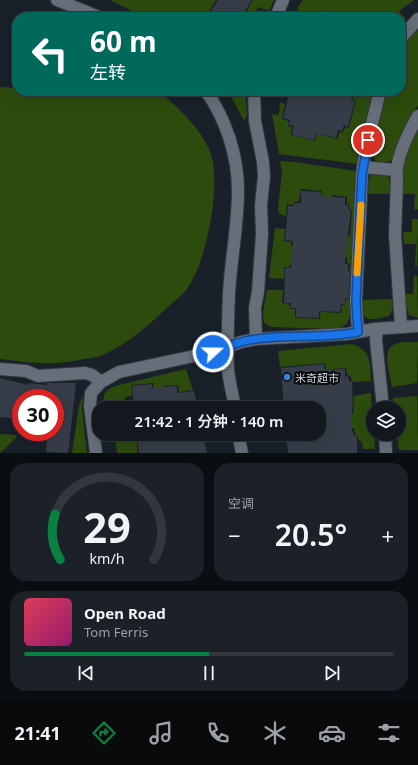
<!DOCTYPE html>
<html lang="zh">
<meta charset="utf-8">
<style>
body{margin:0;font-family:"Noto Sans","Noto Sans SC",sans-serif;background:#1c2128;color:#f1f3f6;height:100vh;display:flex;flex-direction:column;font-size:15px;white-space:nowrap}
*{box-sizing:border-box;margin:0}
p{font-size:13px;color:#9da0a4}
.icon{flex:none;width:22px;height:22px;fill:none;stroke:currentColor;stroke-width:2;stroke-linecap:round;stroke-linejoin:round}
.map{position:relative;height:453px;overflow:hidden}
.side{display:flex;flex-direction:column;gap:10px;padding:10px;background:#0a0d11;flex:1}
.side>*{flex:none}
.hud{position:absolute;left:12px;top:12px;width:394px;height:84px;border-radius:16px;box-shadow:0 4px 16px #0002,0 0 0 1px #32373d;background:#00695c;color:#fff;overflow:hidden}
.tools{position:absolute;left:366px;top:401px;display:grid;gap:8px}
.tools a{display:grid;place-items:center;width:40px;height:40px;border-radius:50%;background:#13181f;box-shadow:0 4px 16px #0002,0 0 0 1px #32373d;font-size:20px}
.speed{position:absolute;left:12px;top:389px;display:flex;gap:8px;font-size:20px;font-weight:700;text-align:center}
.speed>*{display:grid;place-content:center;width:52px;height:52px;border-radius:50%;background:#13181f;box-shadow:0 4px 16px #0002,0 0 0 1px #32373d;line-height:1}
.speed .limit{border:6px solid #d22;background:#fff;color:#111}
.pin{position:absolute;display:grid;place-items:center;width:34px;height:34px;color:#fff;margin:-17px;border:2px solid #fff;border-radius:50%;box-shadow:0 1px 4px #0007}
.me{position:absolute;width:44px;margin:-22px;rotate:69deg;stroke-linejoin:round;filter:drop-shadow(0 0 3px #0008)}
.turn{display:flex;align-items:center;gap:14px;height:84px;padding:0 12px;font-size:18px}
.turn .icon{width:52px;height:52px;stroke-width:2.5}
.turn b{display:block;font-size:28px;line-height:34px}
.big{font-size:30px;font-weight:600;line-height:1.1}
.side .tile{flex:1;display:flex;flex-direction:column;justify-content:center;gap:6px;min-width:0;padding:0 14px;border-radius:16px;background:#1c2128}
.side .dial{align-items:center;gap:0}
.dial svg{height:104px;overflow:visible;fill:none;stroke:#32373d;stroke-width:7;stroke-linecap:round;text-anchor:middle}
.dial text{fill:#f1f3f6;stroke:none}
.song{display:flex;align-items:center;gap:12px}
.cover{width:48px;height:48px;border-radius:6px;background:linear-gradient(135deg,hsl(350 70% 55%),hsl(320 70% 35%))}
.played{height:4px;border-radius:2px;background:linear-gradient(90deg,#0b8043 50%,#32373d 50%)}
.keys{display:flex;justify-content:space-around;direction:ltr}
.heat{display:flex;justify-content:space-between;align-items:center;font-size:22px;direction:ltr}
.side .tiles{flex:1;display:grid;gap:10px;grid-template-columns:1fr 1fr}
.tile:last-child{grid-column:span 2}
.trip{position:absolute;left:92px;top:401px;width:234px;height:40px;border-radius:16px;background:#13181f;box-shadow:0 4px 16px #0002,0 0 0 1px #32373d;font-weight:600;line-height:40px;text-align:center}
.dock{display:flex;height:64px;justify-content:space-around;align-items:center;background:#080a0c;color:#9da0a4}
.dock .icon{width:28px;height:28px}
.dock .on{color:#0b8043}
.dock b{font-size:18px;color:#f1f3f6}
.map>svg:first-child{display:block}
</style>
<div class="map">
<svg width="418" height="453" viewBox="0 0 418 453">
<rect width="100%" height="100%" fill="#192029"/>
<path fill="#2c4b0d" d="M110,0h106l-10,17h-62z
M253,0h21l-5,11 -11,-4 -4,10h-11z
M303,0h111l-15,11 7,8 -5,6v-8h-59l-21,-7 -3,7h-17l-5,-2 2,-8z
M418,30v75l-10,18 -12,33 -6,5 -9,2 -6,-3c-9,-16 8,-51 13,-69h13v-42l7,-10z
M0,87l17,1v3h140c19,13 42,36 52,58 14,30 -2,113 -22,140 -4,6 -12,11 -17,16 -20,19 -41,38 -65,49 -7,3 -14,4 -21,5 -31,7 -53,4 -84,0z
M228,91h17l2,24 -2,5 -2,-1z
M352,91h21l-13,56 -2,17 -79,-10 -7,-40 7,1 1,-13 5,2 -3,15 6,2v5l4,1 -1,8 24,6 4,-15h1l-2,8 19,5 3,-7h3l2,-5 4,1 7,-27 -3,-2 2,-6z
M418,129v80l-4,1 1,-16h-12c-2,-28 2,-41 15,-65z
M280,161l15,1 61,9v32l-3,37 -3,76 -3,7 -7,6 -69,-2 -7,-4 -1,-10 4,-23h16l-1,13 7,1 1,5h5v9l25,1 1,-16h1v9l19,1 1,-8h3l1,-6h4l2,-27 -3,-1 1,-7 -3,-1v-5l-17,-2 17,-13 1,-7h2l2,-26 -3,-1v-5h-2v-7l-14,-2 -1,6 -10,-1v-9l-21,-2 -2,12 -5,1 -1,3 -6,-1 -1,12 -7,-2 -1,-6 4,-35z
M377,173l8,1 5,5 1,15h-23l1,-14 2,-5z
M412,219h6l-1,47h-2l1,-22h-12l-1,-12h9z
M275,228l10,1 -1,12 7,1v4h8l-1,16h-7l-1,5h-6v12l-15,-1z
M414,275l3,1 1,42 -9,-3 -3,-9v-12h7z
M392,299l1,9 -4,8c-20,5 -27,7 -27,-16z
M418,342l-1,41 -25,4c-2,-11 -10,-35 1,-42 6,-4 18,-3 25,-3z
M352,344c20,7 18,19 19,37l-18,1 -3,-6 -3,-1 -1,-7 -14,1v5l-5,1 -2,-12 -45,4 -2,-16z
M186,369l7,21 -14,2 -1,-7 -14,1v5l-10,1 -1,-9 -22,2 1,11 -7,1v3l-6,2 1,6h-16c-1,-13 -1,-16 11,-22z
M371,393l2,41h1l1,15h-12l-1,-7 -3,-1 -2,-7h-2l-1,-6 -18,2 15,-16h2l1,-18z
M83,396l-1,13 5,44h-15l7,-48z
M417,396l1,54h-19l-2,-16h2v-26h-5l-1,-10z
M0,434l16,1v3l-16,15z
M115,434h7v4l7,-1 1,4h7v12h-20z"/>
<path fill="#363d48" d="M218,0h34l-11,17h-34z
M290,91h55l8,2 -2,7 4,1 -7,26 -4,-2 -2,6 -4,-1 -2,8 -20,-5 -2,7 -22,-5 2,-9 -6,-1 2,-5 -7,-2z
M301,191l20,1v4l24,2v7h3v5h3l-6,49v5h3v8h2l-1,26h-4v6h-4l-1,8 -21,-1v7l-23,-1v-9h-6l1,-5h-7l1,-35h6l2,-27 -8,-1 3,-34h6v-3h7z
M324,364l1,6 20,-1v8l3,-1 1,6 3,-1 1,24 -1,1v24l2,5h3v18h-69l-2,-19h33v-26h-35l-3,-40z
M0,378l28,7v-2l19,2v-2h29l-8,70 -22,-1 1,-20h8v-34h-34v21l-21,-2z
M152,384v4l25,-2v7l17,-2 4,17h-64l-2,-22z
M137,434h66l4,19h-68z"/>
<g fill="none" stroke-linecap="round" stroke-linejoin="round">
<g stroke="#353a42" stroke-width="14">
<path id="minor" d="M57,0l42,17
M276,17l7,-17
M401,38l17,-19
M206,91c20,28 32,65 32,100 0,34 -7,68 -9,102 -1,25 -2,51 -1,76 1,13 5,26 7,39
M254,91l1,30 8,41 1,14 -3,29 1,29 -4,58 -3,16 1,31
M363,167l32,3
M401,327l-6,-92 2,-56c-3,-18 12,-47 21,-63
M377,329l-1,11 7,68
M358,332l-2,-31 6,-126 3,-23 15,-61
M0,369l26,2 12,5 47,-3 7,2 9,7
M238,434l4,19
M385,434l1,19
M96,453l-6,-47 1,-13 10,-11 18,-10 94,-20 28,-10 15,-3 91,-5 27,-5 44,-3"/>
</g>
<use href="#minor" stroke="#666e7a" stroke-width="12"/>
</g>
<g fill="none" stroke-linecap="round" stroke-linejoin="round">
<g stroke="#114b97" stroke-width="10">
<path id="route" d="M213,352c14,-5 28,-12 44,-13 33,-5 68,0 101,-7l-2,-30 6,-127 6,-35"/>
</g>
<use href="#route" stroke="#1a73e8" stroke-width="7"/>
<path stroke="#f59e0b" stroke-width="7" d="M357,273l4,-68"/>
</g>
<circle fill="#3f7fe0" stroke="#07090d" stroke-width="1.5" cx="287" cy="377" r="4"/>
<g text-anchor="middle" dominant-baseline="central" stroke-width="4" stroke-linejoin="round" paint-order="stroke">
<g font-size="11" fill="#d0d5dc" stroke="#07090d" text-anchor="start">
<text x="295" y="377">米奇超市</text>
</g>
</g>
</svg>
<div class="tools">
<a><svg class="icon" aria-label="layers" viewBox="0 0 24 24"><path d="M12 4l9 5-9 5-9-5zM3 14l9 5 9-5"/></svg></a>
</div>
<div class="speed"><div class="limit">30</div></div>
<div class="pin" style="left:368px;top:140px;background:#d93025"><svg class="icon" aria-label="arrive" viewBox="0 0 24 24"><path d="M6 21V4h12l-3 4 3 4H6"/></svg></div>
<svg class="me" style="left:213px;top:352px" viewBox="-20 -20 40 40"><circle r="17" fill="#1a73e8" stroke="#fff" stroke-width="3"/><path d="M0-11L8 9 0 5-8 9z" fill="#fff"/></svg>
<div class="trip">21:42 · 1 分钟 · 140 m</div>
<div class="hud">
<div class="turn"><svg class="icon" aria-label="left" viewBox="0 0 24 24"><path d="M17 20v-9H6M10 6l-5 5 5 5"/></svg><div><b>60 m</b>左转</div></div>
</div>
</div>
<section class="side">
<div class="tiles">
<div class="tile dial"><svg viewBox="0 0 100 80">
<path d="M14 69A42 42 0 1 1 86 69"/>
<path d="M14 69A42 42 0 0 1 10 34" stroke="#0b8043"/>
<text x="50" y="56" font-size="32" font-weight="700">29</text>
<text x="50" y="72" font-size="11">km/h</text>
</svg></div>
<div class="tile"><p>空调</p>
<div class="heat"><a>−</a><b class="big">20.5°</b><a>+</a></div>
</div>
<div class="tile">
<div class="song"><i class="cover"></i><div><b>Open Road</b><p>Tom Ferris</p></div></div>
<div class="played"></div>
<div class="keys"><svg class="icon" aria-label="previous" viewBox="0 0 24 24"><path d="M18 5L8 12l10 7zM5 5v14"/></svg><svg class="icon" aria-label="pause" viewBox="0 0 24 24"><path d="M8 5v14M16 5v14"/></svg><svg class="icon" aria-label="next" viewBox="0 0 24 24"><path d="M6 5l10 7-10 7zM19 5v14"/></svg></div>
</div>
</div>
</section>
<nav class="dock">
<b>21:41</b>
<svg class="icon on" aria-label="directions" viewBox="0 0 24 24"><path d="M12 3l9 9-9 9-9-9zM9 14v-3h6M13 9l2 2-2 2"/></svg>
<svg class="icon" aria-label="music" viewBox="0 0 24 24"><path d="M9 18V5l10-2v13"/><circle cx="6" cy="18" r="3"/><circle cx="16" cy="16" r="3"/></svg>
<svg class="icon" aria-label="phone" viewBox="0 0 24 24"><path d="M5 4h4l2 5-3 2q2 4 5 5l2-3 5 2v4C11 20 4 13 5 4z"/></svg>
<svg class="icon" aria-label="climate" viewBox="0 0 24 24"><path d="M12 3v18M4 7l16 10M4 17L20 7"/></svg>
<svg class="icon" aria-label="car" viewBox="0 0 24 24"><path d="M5 17H2v-5l4-1 3-4h7l3 4 3 1v5h-3M9 17h6M6 11h13"/><circle cx="7" cy="17" r="2"/><circle cx="17" cy="17" r="2"/></svg>
<svg class="icon" aria-label="filters" viewBox="0 0 24 24"><path d="M4 7h16M4 17h16"/><circle cx="9" cy="7" r="2"/><circle cx="15" cy="17" r="2"/></svg>
</nav>
